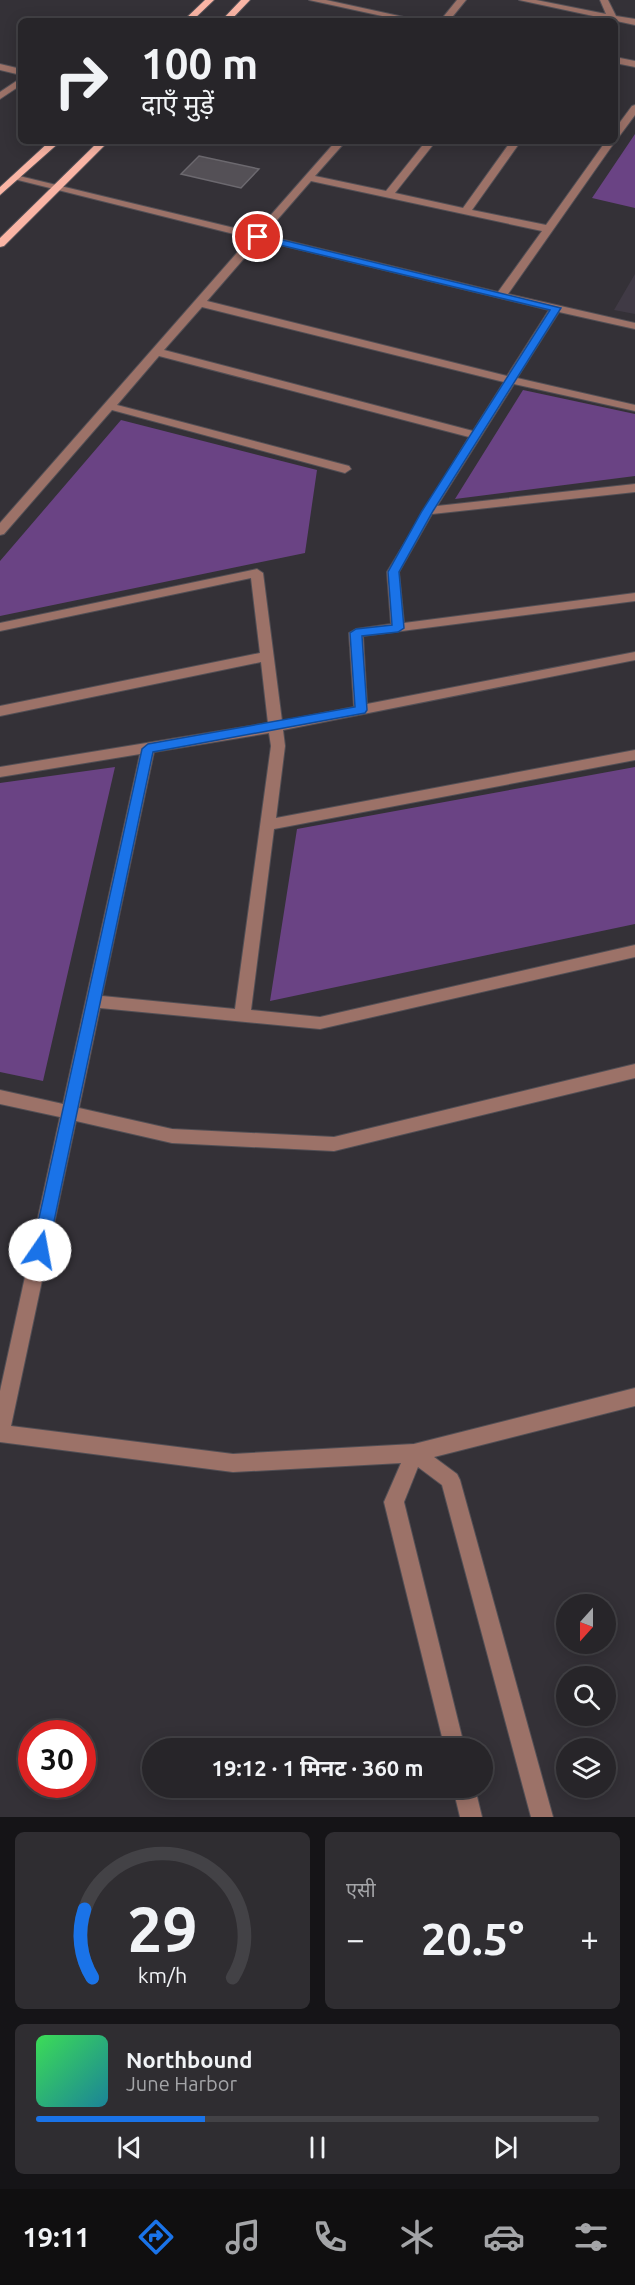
<!DOCTYPE html>
<html lang="hi">
<meta charset="utf-8">
<style>
body{margin:0;font-family:Ubuntu,"Noto Sans Devanagari",sans-serif;background:#2f2d31;color:#f1f3f6;height:100vh;display:flex;flex-direction:column;font-size:22px;white-space:nowrap}
*{box-sizing:border-box;margin:0}
p{font-size:20px;color:#a4a5a8}
.icon{flex:none;width:33px;height:33px;fill:none;stroke:currentColor;stroke-width:2;stroke-linecap:round;stroke-linejoin:round}
.map{position:relative;height:1817px;overflow:hidden}
.side{display:flex;flex-direction:column;gap:15px;padding:15px;background:#151417;flex:1}
.side>*{flex:none}
.hud{position:absolute;left:18px;top:18px;width:600px;height:126px;border-radius:9px;box-shadow:0 3px 15px #0003,0 0 0 2px #434246;background:#272529;color:#f1f3f6;overflow:hidden}
.needle{width:39px;rotate:201deg}
.buttons{position:absolute;left:556px;top:1594px;display:grid;gap:12px}
.buttons a{display:grid;place-items:center;width:60px;height:60px;border-radius:50%;background:#272529;box-shadow:0 3px 15px #0003,0 0 0 2px #434246;font-size:30px}
.speed{position:absolute;left:18px;top:1720px;display:flex;gap:12px;font-size:30px;font-weight:700;text-align:center}
.speed>*{display:grid;place-content:center;width:78px;height:78px;border-radius:50%;background:#272529;box-shadow:0 3px 15px #0003,0 0 0 2px #434246;line-height:1}
.speed .limit{border:9px solid #d22;background:#fff;color:#111}
.pin{position:absolute;display:grid;place-items:center;width:51px;height:51px;color:#fff;margin:-26px;border:3px solid #fff;border-radius:50%;box-shadow:0 2px 6px #0007}
.me{position:absolute;width:66px;margin:-33px;rotate:12deg;stroke-linejoin:round;filter:drop-shadow(0 0 4px #0008)}
.turn{display:flex;align-items:center;gap:21px;height:126px;padding:0 24px;font-size:27px}
.turn .icon{width:78px;height:78px;stroke-width:2.5}
.turn b{display:block;font-size:42px;line-height:51px}
.big{font-size:45px;font-weight:700;line-height:1.1}
.side .widget{flex:1;display:flex;flex-direction:column;justify-content:center;gap:9px;min-width:0;padding:0 21px;border-radius:9px;background:#2f2d31}
.side .dial{align-items:center;gap:0}
.dial svg{height:156px;overflow:visible;fill:none;stroke:#434246;stroke-width:7;stroke-linecap:round;text-anchor:middle}
.dial text{fill:#f1f3f6;stroke:none}
.song{display:flex;align-items:center;gap:18px}
.cover{width:72px;height:72px;border-radius:9px;background:linear-gradient(135deg,hsl(130 70% 55%),hsl(190 70% 35%))}
.played{height:6px;border-radius:3px;background:linear-gradient(90deg,#1a73e8 30%,#434246 30%)}
.keys{display:flex;justify-content:space-around;direction:ltr}
.heat{display:flex;justify-content:space-between;align-items:center;font-size:33px;direction:ltr}
.side .tiles{flex:1;display:grid;gap:15px;grid-template-columns:1fr 1fr}
.widget:last-child{grid-column:span 2}
.trip{position:absolute;left:142px;top:1738px;width:351px;height:60px;border-radius:30px;background:#272529;box-shadow:0 3px 15px #0003,0 0 0 2px #434246;font-weight:700;line-height:60px;text-align:center}
.tabs{display:flex;height:96px;justify-content:space-around;align-items:center;background:#100f10;color:#a4a5a8}
.tabs .icon{width:42px;height:42px}
.tabs .active{color:#1a73e8}
.tabs b{font-size:27px;color:#f1f3f6}
.map>svg:first-child{display:block}
</style>
<div class="map">
<svg width="635" height="1817" viewBox="0 0 635 1817">
<rect width="100%" height="100%" fill="#343137"/>
<path fill="#403a45" d="M635,274v40l-21,-4z"/>
<path fill="#6a4384" d="M635,134v74l-43,-10z
M523,390l112,24v62l-180,23z
M121,420l196,50 -12,83 -305,63v-55z
M115,767l-72,314 -43,-9v-289z
M635,767v157l-365,77 27,-172z"/>
<path fill="#545056" stroke="#6c696f" stroke-width="1.5" d="M199,156l60,13 -18,19 -60,-14z"/>
<g fill="none" stroke-linecap="round" stroke-linejoin="round">
<g stroke="#524f55" stroke-width="2">
<path id="minor" d="M309,0h17l96,21h-17z
M457,0h9l-17,21h-9z
M519,0h17l70,14 -6,-14h8l8,16 19,3v6z
M615,57l20,4v6l-20,-4z
M0,64l21,5v6l-21,-5z
M21,78v7l-21,14v-7z
M635,105v10l-17,23 -3,1v-10l17,-23z
M615,140l1,1 -2,2 -106,151 127,29v6l-76,-17 -42,66 118,27v6l-121,-27 -77,122 198,-22v8l-203,22 -33,58 5,51 231,-30v8l-272,35 4,68 268,-52v8l-352,70 2,16 -9,72 359,-68v10l-361,69 -23,181 69,7 315,-72v12l-315,72 -220,-21 -21,100 93,21 162,8 301,-73v14l-301,73 -162,-8 -96,-22 -65,305 222,28 181,-10 221,-56v18l-201,51 23,17 3,6 93,337h-22l-89,-332 -24,-18 -14,35 61,247h-20l-61,-247 17,-39 -168,9 -233,-30v-51l60,-274 -60,-13v-14l63,14 77,-350 -140,23v-10l268,-44 -7,-61 -261,54v-10l260,-53 -9,-75 -251,53v-8l257,-54 6,4 19,148 72,-14 -5,-74 7,-4 35,-5 -4,-52 82,-135 -310,-81 -42,49 232,61 2,3 -6,4 -233,-63 -108,124 -4,1v-12l250,-285 -240,-60 5,-3 240,58 81,-92h10l-31,35 71,15 40,-50h10l-41,52 68,15 48,-67h10l-49,69 74,15 60,-84zM311,181l231,50 -44,61 -234,-57zM260,240l289,70 -42,66 -300,-75zM202,307l302,75 -31,49 -309,-81zM269,733l2,13 -36,263 -133,-13 52,-244z
M453,1788h22l7,29h-22z"/>
</g>
<g stroke="#524f55" stroke-width="2">
<path id="major" d="M205,0h9l-22,21h-9z
M241,0h9l-20,21h-9z
M50,141h11l-61,54v-8z
M99,141h10l-105,105 -4,1v-9z"/>
</g>
<use href="#minor" fill="#9c7268" fill-rule="evenodd"/>
<use href="#major" fill="#fab5a5" fill-rule="evenodd"/>
</g>
<path fill="#1a73e8" stroke="#114b97" stroke-width="1.5" d="M258,234l303,74 -128,203 -34,61 5,56 -6,4 -36,4 5,74 -2,3 -212,39 -105,498 -3,5 -5,2 -6,-2 -2,-5 110,-501 6,-5 207,-37 -5,-74 6,-4 36,-4 -4,-53 34,-61 128,-201 -295,-71 -1,-2z"/>
</svg>
<div class="buttons">
<a><svg class="needle" viewBox="-14 -14 28 28"><path d="M0-13l5 13h-10z" fill="#e53935"/><path d="M0 13l5-13h-10z" fill="#a4a5a8"/></svg></a>
<a><svg class="icon" aria-label="search" viewBox="0 0 24 24"><circle cx="10" cy="10" r="6"/><path d="M15 15l6 6"/></svg></a>
<a><svg class="icon" aria-label="layers" viewBox="0 0 24 24"><path d="M12 4l9 5-9 5-9-5zM3 14l9 5 9-5"/></svg></a>
</div>
<div class="speed"><div class="limit">30</div></div>
<div class="pin" style="left:258px;top:237px;background:#d93025"><svg class="icon" aria-label="arrive" viewBox="0 0 24 24"><path d="M6 21V4h12l-3 4 3 4H6"/></svg></div>
<svg class="me" style="left:40px;top:1250px" viewBox="-20 -20 40 40"><circle r="19" fill="#fff"/><path d="M0-13L10 11 0 6-10 11z" fill="#1a73e8"/></svg>
<div class="trip">19:12 · 1 मिनट · 360 m</div>
<div class="hud">
<div class="turn"><svg class="icon" aria-label="right" viewBox="0 0 24 24"><path d="M7 20v-9h11M14 6l5 5-5 5"/></svg><div><b>100 m</b>दाएँ मुड़ें</div></div>
</div>
</div>
<section class="side">
<div class="tiles">
<div class="widget dial"><svg viewBox="0 0 100 80">
<path d="M14 69A42 42 0 1 1 86 69"/>
<path d="M14 69A42 42 0 0 1 10 34" stroke="#1a73e8"/>
<text x="50" y="56" font-size="32" font-weight="700">29</text>
<text x="50" y="72" font-size="11">km/h</text>
</svg></div>
<div class="widget"><p>एसी</p>
<div class="heat"><a>−</a><b class="big">20.5°</b><a>+</a></div>
</div>
<div class="widget">
<div class="song"><i class="cover"></i><div><b>Northbound</b><p>June Harbor</p></div></div>
<div class="played"></div>
<div class="keys"><svg class="icon" aria-label="previous" viewBox="0 0 24 24"><path d="M18 5L8 12l10 7zM5 5v14"/></svg><svg class="icon" aria-label="pause" viewBox="0 0 24 24"><path d="M8 5v14M16 5v14"/></svg><svg class="icon" aria-label="next" viewBox="0 0 24 24"><path d="M6 5l10 7-10 7zM19 5v14"/></svg></div>
</div>
</div>
</section>
<nav class="tabs">
<b>19:11</b>
<svg class="icon active" aria-label="directions" viewBox="0 0 24 24"><path d="M12 3l9 9-9 9-9-9zM9 14v-3h6M13 9l2 2-2 2"/></svg>
<svg class="icon" aria-label="music" viewBox="0 0 24 24"><path d="M9 18V5l10-2v13"/><circle cx="6" cy="18" r="3"/><circle cx="16" cy="16" r="3"/></svg>
<svg class="icon" aria-label="phone" viewBox="0 0 24 24"><path d="M5 4h4l2 5-3 2q2 4 5 5l2-3 5 2v4C11 20 4 13 5 4z"/></svg>
<svg class="icon" aria-label="climate" viewBox="0 0 24 24"><path d="M12 3v18M4 7l16 10M4 17L20 7"/></svg>
<svg class="icon" aria-label="car" viewBox="0 0 24 24"><path d="M5 17H2v-5l4-1 3-4h7l3 4 3 1v5h-3M9 17h6M6 11h13"/><circle cx="7" cy="17" r="2"/><circle cx="17" cy="17" r="2"/></svg>
<svg class="icon" aria-label="filters" viewBox="0 0 24 24"><path d="M4 7h16M4 17h16"/><circle cx="9" cy="7" r="2"/><circle cx="15" cy="17" r="2"/></svg>
</nav>
